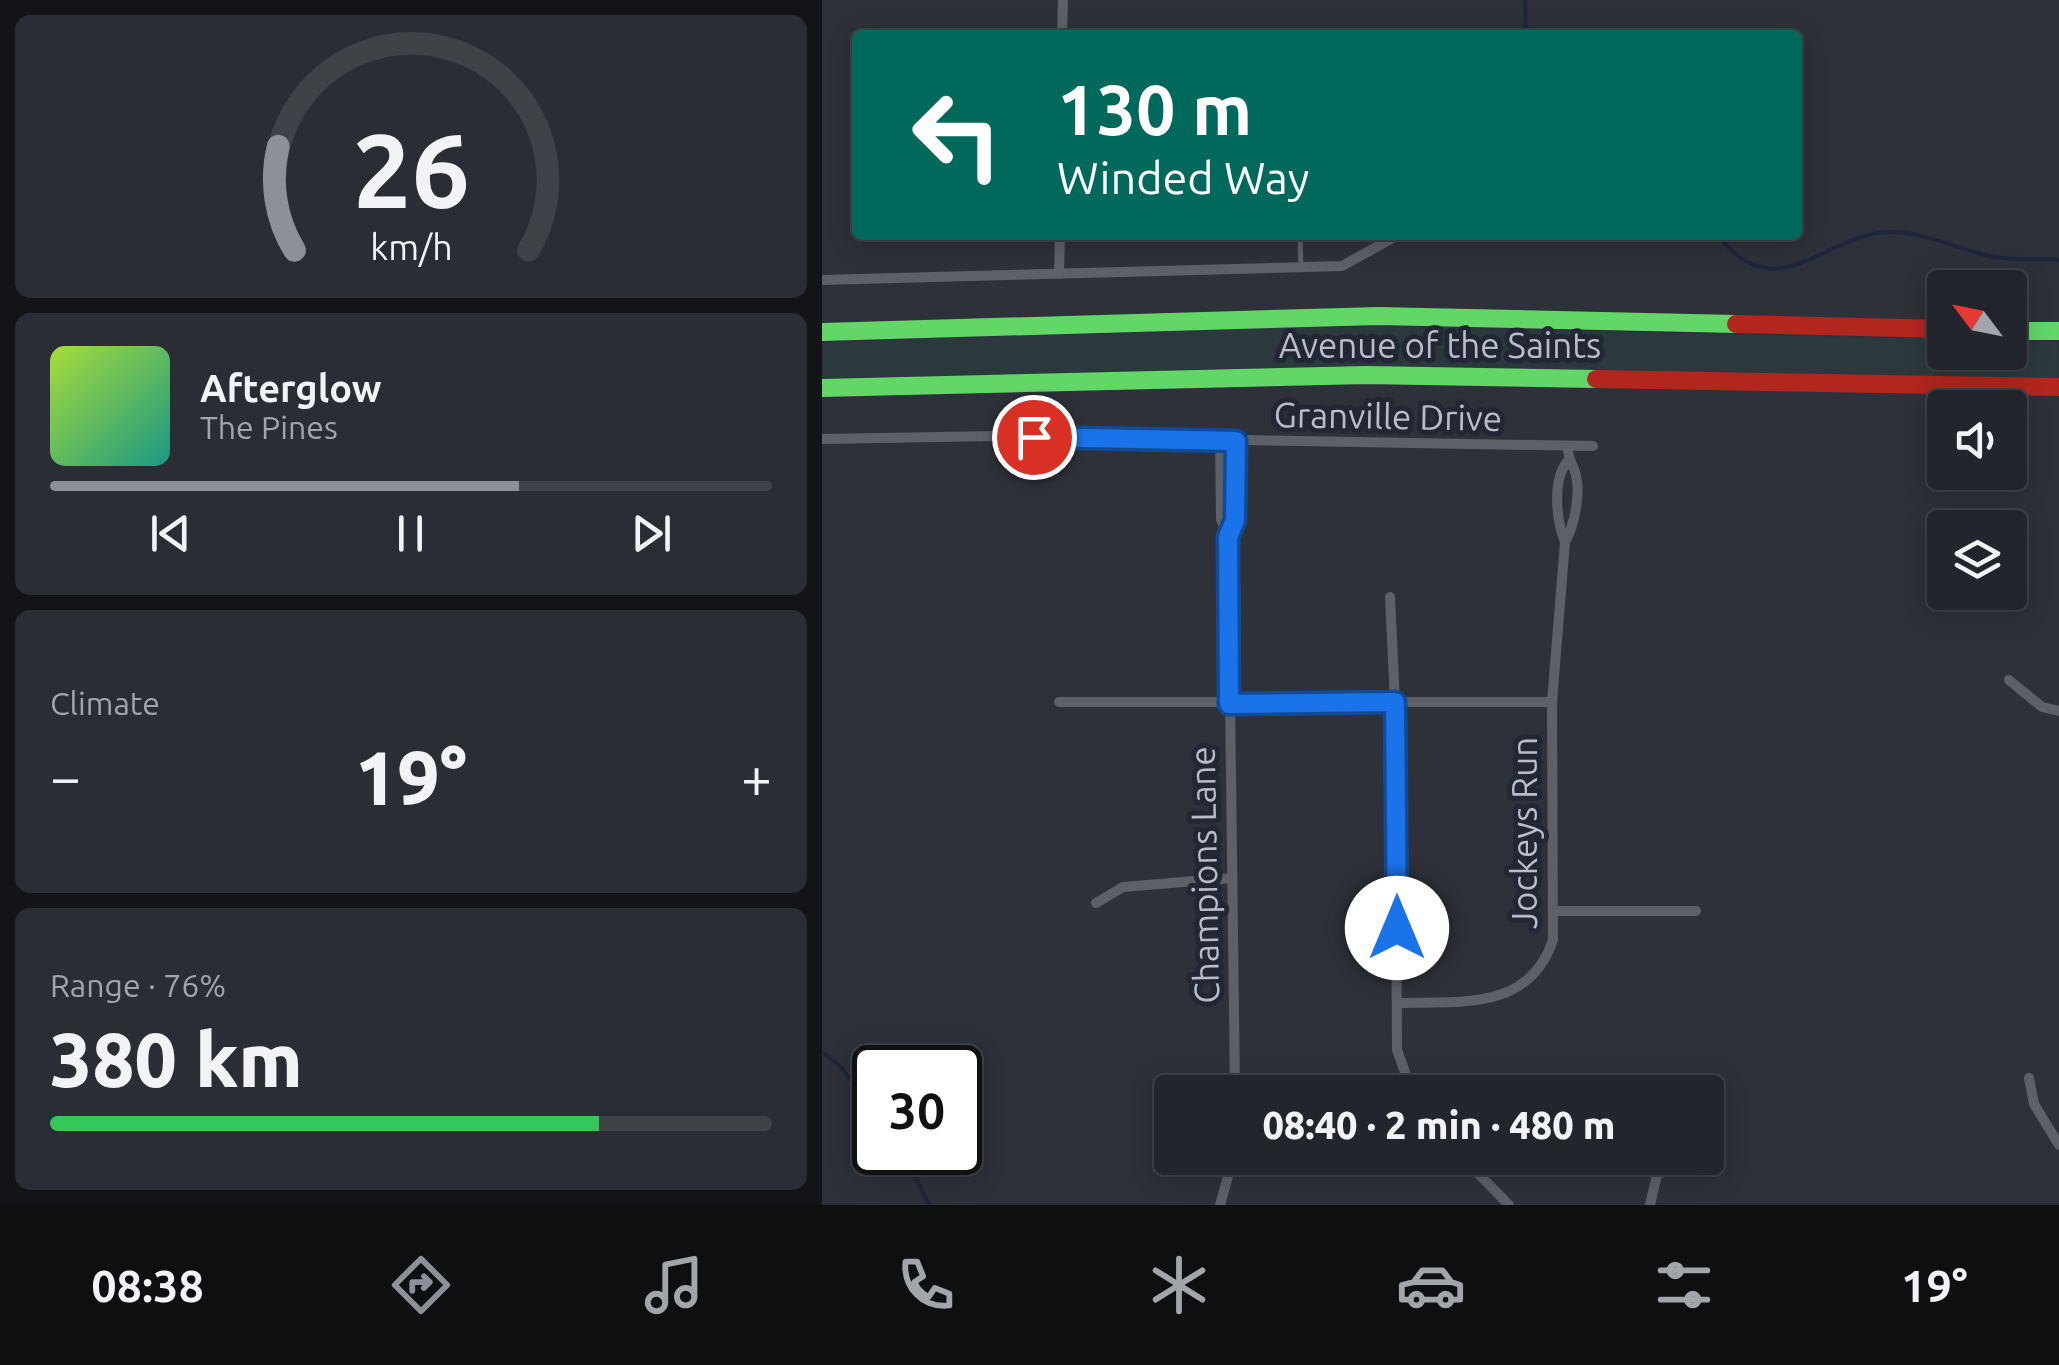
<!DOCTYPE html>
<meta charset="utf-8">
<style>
body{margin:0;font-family:Ubuntu,sans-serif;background:#2a2d33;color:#f1f3f6;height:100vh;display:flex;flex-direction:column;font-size:38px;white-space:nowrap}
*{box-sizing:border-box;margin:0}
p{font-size:32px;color:#a2a5a9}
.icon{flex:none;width:55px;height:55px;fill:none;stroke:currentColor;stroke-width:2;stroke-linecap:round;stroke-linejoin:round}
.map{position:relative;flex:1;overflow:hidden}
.panel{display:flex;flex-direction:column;gap:15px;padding:15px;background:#131418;width:822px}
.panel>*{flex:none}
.hud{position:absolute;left:30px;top:30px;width:950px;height:210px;border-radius:10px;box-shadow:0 5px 25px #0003,0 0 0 2px #3f4247;background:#00695c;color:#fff;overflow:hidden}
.needle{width:65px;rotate:302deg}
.fabs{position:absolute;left:1105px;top:270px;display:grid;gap:20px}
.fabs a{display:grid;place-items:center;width:100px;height:100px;border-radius:10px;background:#22252b;box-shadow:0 5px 25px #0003,0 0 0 2px #3f4247;font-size:50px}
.speed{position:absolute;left:30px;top:1045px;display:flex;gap:20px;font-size:50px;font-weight:700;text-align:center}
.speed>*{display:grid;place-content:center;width:130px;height:130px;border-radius:50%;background:#22252b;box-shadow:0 5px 25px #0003,0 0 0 2px #3f4247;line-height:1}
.speed .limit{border:5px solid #111;border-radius:15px;background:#fff;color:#111}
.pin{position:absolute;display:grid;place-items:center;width:85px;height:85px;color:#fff;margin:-42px;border:5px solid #fff;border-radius:50%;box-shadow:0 2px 10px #0007}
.me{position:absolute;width:110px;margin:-55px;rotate:0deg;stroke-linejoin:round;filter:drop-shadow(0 0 8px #0008)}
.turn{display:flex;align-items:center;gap:35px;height:210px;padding:0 40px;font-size:45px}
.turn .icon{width:130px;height:130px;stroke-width:2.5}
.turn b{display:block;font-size:70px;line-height:85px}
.big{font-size:75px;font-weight:800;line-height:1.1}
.panel .widget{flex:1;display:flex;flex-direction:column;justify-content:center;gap:15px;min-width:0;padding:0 35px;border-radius:15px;background:#2a2d33}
.panel .dial{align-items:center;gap:0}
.dial svg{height:260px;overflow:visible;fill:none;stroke:#3f4247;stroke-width:7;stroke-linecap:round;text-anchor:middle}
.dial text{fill:#f1f3f6;stroke:none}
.song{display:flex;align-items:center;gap:30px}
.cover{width:120px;height:120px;border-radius:15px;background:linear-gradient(135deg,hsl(80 70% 55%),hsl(170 70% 35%))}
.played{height:10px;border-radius:5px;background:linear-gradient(90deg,#8c9099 65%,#3f4247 65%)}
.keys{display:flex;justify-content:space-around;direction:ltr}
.heat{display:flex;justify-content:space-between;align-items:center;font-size:55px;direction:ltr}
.charge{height:15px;border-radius:8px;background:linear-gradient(90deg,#34c759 76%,#3f4247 0)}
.trip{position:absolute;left:332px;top:1075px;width:570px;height:100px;border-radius:10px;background:#22252b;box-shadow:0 5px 25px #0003,0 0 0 2px #3f4247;font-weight:800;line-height:100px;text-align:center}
.menu{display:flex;height:160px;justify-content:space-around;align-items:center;background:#0e0f11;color:#a2a5a9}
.menu .icon{width:70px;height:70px}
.menu .on{color:#8c9099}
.menu b{font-size:45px;color:#f1f3f6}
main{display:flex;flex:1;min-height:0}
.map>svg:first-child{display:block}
</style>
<main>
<section class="panel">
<div class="widget dial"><svg viewBox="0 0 100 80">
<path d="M14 69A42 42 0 1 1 86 69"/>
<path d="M14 69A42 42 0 0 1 9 37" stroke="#8c9099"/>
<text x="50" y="56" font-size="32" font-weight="700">26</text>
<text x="50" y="72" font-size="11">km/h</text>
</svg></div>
<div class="widget">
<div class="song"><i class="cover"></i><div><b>Afterglow</b><p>The Pines</p></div></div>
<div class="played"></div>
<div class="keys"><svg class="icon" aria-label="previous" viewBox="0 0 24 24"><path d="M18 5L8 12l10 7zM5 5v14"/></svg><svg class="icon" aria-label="pause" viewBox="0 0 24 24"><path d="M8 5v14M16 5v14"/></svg><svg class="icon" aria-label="next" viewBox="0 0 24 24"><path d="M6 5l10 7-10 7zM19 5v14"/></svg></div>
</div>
<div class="widget"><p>Climate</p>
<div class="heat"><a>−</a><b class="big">19°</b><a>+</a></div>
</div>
<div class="widget"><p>Range · 76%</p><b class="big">380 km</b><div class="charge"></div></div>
</section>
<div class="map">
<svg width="1237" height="1205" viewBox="0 0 1237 1205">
<rect width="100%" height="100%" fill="#2e3139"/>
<path fill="#2b393e" d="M514,326l608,13v13h66v-11l48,1 1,36 -703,-11 -534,14v-39z"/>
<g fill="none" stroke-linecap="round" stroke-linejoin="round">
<path stroke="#1e263b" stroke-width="4" d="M703,0l1,35
M896,235c59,78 108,-4 174,-3 32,0 66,17 97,24 22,5 47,2 70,4
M0,1052l17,13 35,44
M81,1152l26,53"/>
<path stroke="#5e6067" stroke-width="5" d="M478,235l1,32"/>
<path stroke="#5e6067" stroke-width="10" d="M240,35l1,-35
M237,274l1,-39
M0,280l520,-14 56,-31
M0,439l175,-3 596,10
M398,441l1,78 7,18 7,555
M406,536l7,-16v-79
M743,542c-9,-22 -13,-63 3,-81
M568,597l5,105 2,348 15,42
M1187,680l33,27 17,4
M237,702h493
M274,903l27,-16 108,-9
M732,911h142
M575,1003c62,-2 132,9 156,-63l-1,-238 13,-160c10,-17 17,-53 9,-73 -4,-10 -6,-11 -6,-23
M1207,1078l5,26 25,41
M580,1158l14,4 11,-4
M641,1158l46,47
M398,1205l13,-47
M828,1205l11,-47"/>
<path stroke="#63d668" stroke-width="18" d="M1188,331h49
M0,332l556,-16 358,8
M0,388l544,-13 230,4"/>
<path stroke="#b3261e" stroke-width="18" d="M914,324l208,5
M774,379l463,8"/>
</g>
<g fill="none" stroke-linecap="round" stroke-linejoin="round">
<g stroke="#114b97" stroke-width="25">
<path id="route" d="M212,437l202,4 -1,79 -7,17 1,167 166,-2 2,226"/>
</g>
<use href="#route" stroke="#1a73e8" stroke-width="18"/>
</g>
<g text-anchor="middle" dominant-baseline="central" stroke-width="10" stroke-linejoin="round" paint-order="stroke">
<g font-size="35" fill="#b9bdc9" stroke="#212734">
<text x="618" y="345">Avenue of the Saints</text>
<text transform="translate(566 416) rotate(1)">Granville Drive</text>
<text transform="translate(702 833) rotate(-90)">Jockeys Run</text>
<text transform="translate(382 875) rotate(-91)">Champions Lane</text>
</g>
</g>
</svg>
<div class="fabs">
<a><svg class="needle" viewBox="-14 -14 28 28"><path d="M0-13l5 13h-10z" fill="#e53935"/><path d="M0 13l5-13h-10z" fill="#a2a5a9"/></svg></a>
<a><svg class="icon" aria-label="sound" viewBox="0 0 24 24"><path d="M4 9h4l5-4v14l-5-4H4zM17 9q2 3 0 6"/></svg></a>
<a><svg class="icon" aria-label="layers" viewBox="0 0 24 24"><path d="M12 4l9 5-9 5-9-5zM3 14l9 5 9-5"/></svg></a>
</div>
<div class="speed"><div class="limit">30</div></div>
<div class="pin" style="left:212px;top:437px;background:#d93025"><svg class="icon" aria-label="arrive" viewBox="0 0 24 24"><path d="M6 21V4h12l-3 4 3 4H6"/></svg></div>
<svg class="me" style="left:575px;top:928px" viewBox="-20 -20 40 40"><circle r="19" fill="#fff"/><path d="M0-13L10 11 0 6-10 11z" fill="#1a73e8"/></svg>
<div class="trip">08:40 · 2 min · 480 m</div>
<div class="hud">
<div class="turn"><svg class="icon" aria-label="left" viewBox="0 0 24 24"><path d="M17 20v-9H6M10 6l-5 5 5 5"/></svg><div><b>130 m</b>Winded Way</div></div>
</div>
</div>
</main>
<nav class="menu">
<b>08:38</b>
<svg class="icon on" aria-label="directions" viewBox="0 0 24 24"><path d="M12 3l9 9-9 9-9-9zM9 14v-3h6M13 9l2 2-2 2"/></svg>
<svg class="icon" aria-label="music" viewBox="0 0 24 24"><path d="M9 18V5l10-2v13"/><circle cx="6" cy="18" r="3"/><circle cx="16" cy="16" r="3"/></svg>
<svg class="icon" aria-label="phone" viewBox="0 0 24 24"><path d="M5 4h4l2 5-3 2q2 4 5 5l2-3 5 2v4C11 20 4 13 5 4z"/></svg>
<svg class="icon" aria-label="climate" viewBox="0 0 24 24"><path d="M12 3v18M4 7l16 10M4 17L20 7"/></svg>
<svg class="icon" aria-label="car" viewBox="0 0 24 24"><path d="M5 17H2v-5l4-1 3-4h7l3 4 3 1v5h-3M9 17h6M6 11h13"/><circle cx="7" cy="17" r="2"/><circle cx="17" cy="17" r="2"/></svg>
<svg class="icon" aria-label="filters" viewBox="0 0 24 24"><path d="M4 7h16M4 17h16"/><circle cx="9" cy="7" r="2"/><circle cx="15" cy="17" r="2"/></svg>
<b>19°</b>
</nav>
